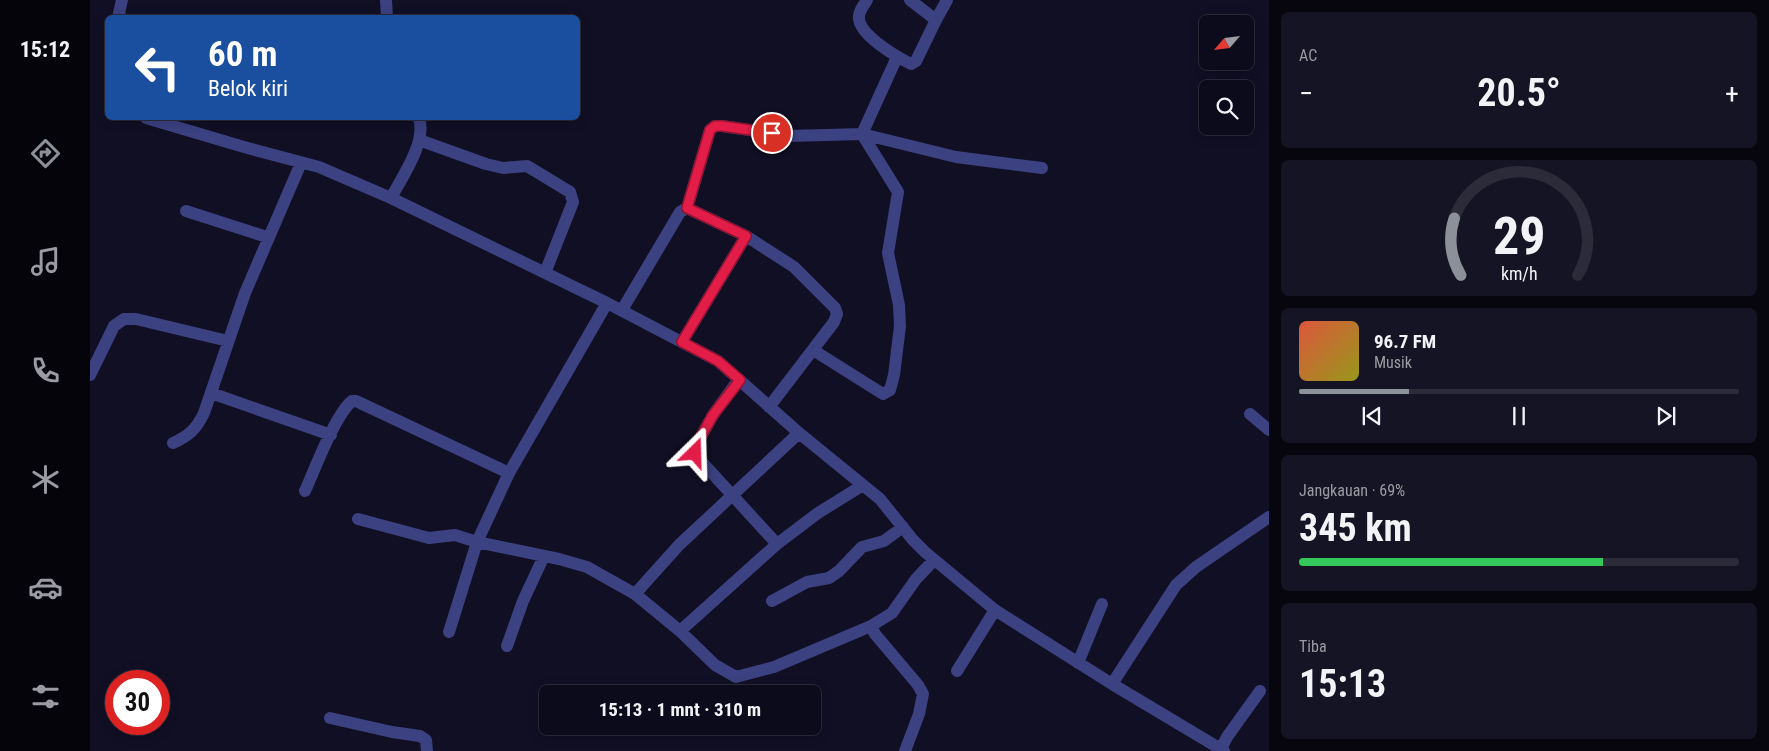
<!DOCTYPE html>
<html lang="id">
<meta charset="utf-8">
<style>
body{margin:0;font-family:"Roboto Condensed",sans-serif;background:#151424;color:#f1f3f6;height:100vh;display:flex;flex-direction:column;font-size:19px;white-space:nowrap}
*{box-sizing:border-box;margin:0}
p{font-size:16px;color:#9a9ba3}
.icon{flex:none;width:28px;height:28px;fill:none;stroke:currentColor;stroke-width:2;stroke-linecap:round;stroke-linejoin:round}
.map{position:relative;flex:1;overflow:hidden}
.side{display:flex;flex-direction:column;gap:12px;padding:12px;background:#07060f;width:500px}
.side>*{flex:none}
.hud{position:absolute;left:15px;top:15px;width:475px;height:105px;border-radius:8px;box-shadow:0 2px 12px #0003,0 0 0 1px #2c2b3a;background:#1a4fa0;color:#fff;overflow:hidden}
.needle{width:32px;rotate:242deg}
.fabs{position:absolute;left:1109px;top:15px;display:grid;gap:10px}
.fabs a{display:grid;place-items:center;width:55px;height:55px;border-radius:8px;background:#0c0b1b;box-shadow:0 2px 12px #0003,0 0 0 1px #2c2b3a;font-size:25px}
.speed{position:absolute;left:15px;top:670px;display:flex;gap:10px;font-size:25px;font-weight:700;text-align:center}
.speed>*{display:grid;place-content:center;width:65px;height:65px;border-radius:50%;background:#0c0b1b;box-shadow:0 2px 12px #0003,0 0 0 1px #2c2b3a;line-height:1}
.speed .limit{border:8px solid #d22;background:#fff;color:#111}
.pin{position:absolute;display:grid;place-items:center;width:42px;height:42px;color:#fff;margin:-21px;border:2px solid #fff;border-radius:50%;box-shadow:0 1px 5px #0007}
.me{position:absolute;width:55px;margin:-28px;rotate:22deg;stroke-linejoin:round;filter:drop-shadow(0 0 4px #0008)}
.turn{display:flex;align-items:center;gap:18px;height:105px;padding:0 20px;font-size:22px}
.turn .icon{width:65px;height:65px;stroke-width:2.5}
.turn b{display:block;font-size:35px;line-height:42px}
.big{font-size:38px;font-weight:700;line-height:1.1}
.side .widget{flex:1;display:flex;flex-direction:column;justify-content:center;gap:8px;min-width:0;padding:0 18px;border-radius:8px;background:#151424}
.side .dial{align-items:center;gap:0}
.dial svg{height:130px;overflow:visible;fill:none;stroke:#2c2b3a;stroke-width:7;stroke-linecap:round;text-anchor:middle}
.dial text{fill:#f1f3f6;stroke:none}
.song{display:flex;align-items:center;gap:15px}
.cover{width:60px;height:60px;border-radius:8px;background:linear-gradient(135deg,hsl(10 70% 55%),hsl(60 70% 35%))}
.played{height:5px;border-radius:2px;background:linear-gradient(90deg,#8c9099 25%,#2c2b3a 25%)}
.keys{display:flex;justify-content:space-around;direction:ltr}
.heat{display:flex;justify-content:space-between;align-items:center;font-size:28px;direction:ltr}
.charge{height:8px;border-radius:4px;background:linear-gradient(90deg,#34c759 69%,#2c2b3a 0)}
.trip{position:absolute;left:449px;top:685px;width:282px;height:50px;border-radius:8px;background:#0c0b1b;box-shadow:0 2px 12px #0003,0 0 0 1px #2c2b3a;font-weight:700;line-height:50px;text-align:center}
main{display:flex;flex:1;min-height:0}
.tabs{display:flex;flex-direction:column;width:90px;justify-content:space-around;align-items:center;background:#05040b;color:#9a9ba3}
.tabs .icon{width:35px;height:35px}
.tabs .current{color:#8c9099}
.tabs b{font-size:22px;color:#f1f3f6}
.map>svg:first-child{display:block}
</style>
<main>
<nav class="tabs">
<b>15:12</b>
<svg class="icon current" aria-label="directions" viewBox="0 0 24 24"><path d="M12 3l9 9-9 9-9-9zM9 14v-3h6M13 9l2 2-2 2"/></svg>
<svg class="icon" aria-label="music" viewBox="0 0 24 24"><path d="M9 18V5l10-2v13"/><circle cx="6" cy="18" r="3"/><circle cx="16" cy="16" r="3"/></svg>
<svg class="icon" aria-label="phone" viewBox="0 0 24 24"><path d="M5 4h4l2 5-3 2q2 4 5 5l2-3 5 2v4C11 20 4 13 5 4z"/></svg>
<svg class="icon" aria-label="climate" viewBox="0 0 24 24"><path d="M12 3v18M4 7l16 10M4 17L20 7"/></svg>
<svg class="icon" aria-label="car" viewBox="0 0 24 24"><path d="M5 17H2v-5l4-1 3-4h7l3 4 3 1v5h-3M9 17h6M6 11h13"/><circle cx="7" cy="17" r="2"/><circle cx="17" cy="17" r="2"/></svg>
<svg class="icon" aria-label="filters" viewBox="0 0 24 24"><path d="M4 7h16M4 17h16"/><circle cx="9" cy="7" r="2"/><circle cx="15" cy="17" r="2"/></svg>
</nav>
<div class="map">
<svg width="1179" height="751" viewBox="0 0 1179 751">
<rect width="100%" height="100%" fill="#100f24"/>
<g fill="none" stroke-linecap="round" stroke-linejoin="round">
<path stroke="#3b4181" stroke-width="12" d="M296,0l1,18
M777,0c-3,5 -9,12 -8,18 0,17 38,39 52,46l5,-3 20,-41 -26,-20
M31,18l-2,-5 3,-13
M846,20l11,-20
M56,118l98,29 75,20 72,31 216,105 111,58 81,72 81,66 33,41 12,12 70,58 117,74 112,67
M772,134l94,23 86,11
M329,140l67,24 17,4 24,-2 43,26 3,10 -28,71
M301,198c11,-21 36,-56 28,-80
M597,208l59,28 48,31 41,41 2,6 -3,8 -65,85
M96,211l81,26
M532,310l58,-98 7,-4 23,-78 5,-4h7l67,10 73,-2 35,-77
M592,342l64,-106
M723,350l70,44 7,-4 4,-15 6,-49 -1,-21 -11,-52 10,-61 -36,-58
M0,375l24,-49 10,-7h12l92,22
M649,379l-26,36 -19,34 6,11 77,84
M121,393l120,42
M1160,414l19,16
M709,433l-120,112 -44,49 45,37 35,34 21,12 38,-10 97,-41 21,-13 24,-34 18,-19
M83,443c16,-7 24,-15 31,-30l41,-120 56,-130
M215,491c10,-22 30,-76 47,-90h4l153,72 98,-170
M268,519l71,19 26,-3 22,7 32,-69
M682,601l35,-19 22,-4 10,-7 23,-24 22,-6 19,-14
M781,626l4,8 43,51 5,9 -4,20 -14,37
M590,631l97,-87 41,-31 45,-28
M359,632l28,-90 82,17 28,8 48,27
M417,646l16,-45 21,-45
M988,663l24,-59
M867,671l38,-61
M1022,684l64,-99 20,-18 73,-50
M240,718l62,14 28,4 6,4 1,11
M1131,749l6,-12 33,-46"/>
</g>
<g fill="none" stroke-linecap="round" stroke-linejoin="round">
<g stroke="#92132f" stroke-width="12">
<path id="route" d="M605,453l-1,-4 19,-34 27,-35 -22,-19 -36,-19 64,-106 -59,-28 23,-78 5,-4h7l50,7"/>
</g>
<use href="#route" stroke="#e11d48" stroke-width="9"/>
</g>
</svg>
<div class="fabs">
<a><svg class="needle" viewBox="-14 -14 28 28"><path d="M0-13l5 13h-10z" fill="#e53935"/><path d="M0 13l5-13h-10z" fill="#9a9ba3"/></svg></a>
<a><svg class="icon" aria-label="search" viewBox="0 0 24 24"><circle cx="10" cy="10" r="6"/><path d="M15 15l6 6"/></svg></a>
</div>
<div class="speed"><div class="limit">30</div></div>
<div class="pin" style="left:682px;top:133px;background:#d93025"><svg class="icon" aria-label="arrive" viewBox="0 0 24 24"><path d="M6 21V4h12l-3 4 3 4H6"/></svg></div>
<svg class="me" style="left:605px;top:453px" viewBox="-20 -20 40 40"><path d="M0-17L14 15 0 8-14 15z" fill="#e11d48" stroke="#fff" stroke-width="4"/></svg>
<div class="trip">15:13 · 1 mnt · 310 m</div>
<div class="hud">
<div class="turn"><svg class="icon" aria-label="left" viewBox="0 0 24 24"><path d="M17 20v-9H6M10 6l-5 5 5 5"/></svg><div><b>60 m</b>Belok kiri</div></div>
</div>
</div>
<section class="side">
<div class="widget"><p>AC</p>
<div class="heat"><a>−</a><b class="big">20.5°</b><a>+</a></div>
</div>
<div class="widget dial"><svg viewBox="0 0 100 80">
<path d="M14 69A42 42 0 1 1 86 69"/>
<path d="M14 69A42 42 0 0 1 10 34" stroke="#8c9099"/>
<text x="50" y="56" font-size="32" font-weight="700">29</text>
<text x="50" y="72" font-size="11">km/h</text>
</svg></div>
<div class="widget">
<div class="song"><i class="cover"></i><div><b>96.7 FM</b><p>Musik</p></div></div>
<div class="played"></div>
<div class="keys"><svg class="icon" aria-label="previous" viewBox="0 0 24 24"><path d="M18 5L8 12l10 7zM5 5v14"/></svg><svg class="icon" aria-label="pause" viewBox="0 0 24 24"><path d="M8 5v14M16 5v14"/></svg><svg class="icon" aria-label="next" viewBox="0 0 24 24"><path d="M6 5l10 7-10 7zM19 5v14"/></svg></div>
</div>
<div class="widget"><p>Jangkauan · 69%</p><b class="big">345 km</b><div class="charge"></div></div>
<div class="widget"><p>Tiba</p><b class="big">15:13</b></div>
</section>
</main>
